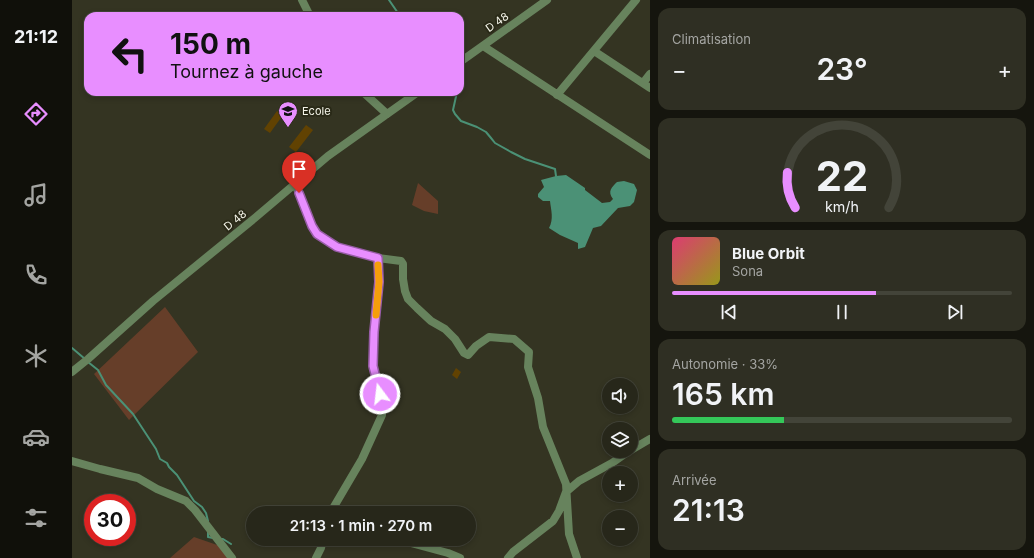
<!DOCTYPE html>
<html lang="fr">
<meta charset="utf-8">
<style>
body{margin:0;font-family:Inter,sans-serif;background:#2f2f23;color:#f1f3f6;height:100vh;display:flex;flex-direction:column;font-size:15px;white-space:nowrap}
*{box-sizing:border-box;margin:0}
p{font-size:13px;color:#a4a5a2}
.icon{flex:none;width:22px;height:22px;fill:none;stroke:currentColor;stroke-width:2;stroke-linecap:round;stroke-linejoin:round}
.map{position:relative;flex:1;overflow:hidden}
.drawer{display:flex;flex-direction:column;gap:8px;padding:8px;background:#15150e;width:384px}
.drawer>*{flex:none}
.top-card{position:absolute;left:12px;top:12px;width:380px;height:84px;border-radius:12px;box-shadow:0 2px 6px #0003,0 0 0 1px #434439;background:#e88eff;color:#111;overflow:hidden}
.fabs{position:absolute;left:530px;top:378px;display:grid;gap:8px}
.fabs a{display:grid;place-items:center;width:36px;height:36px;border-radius:50%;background:#27271a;box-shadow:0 2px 6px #0003,0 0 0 1px #434439;font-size:20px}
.speed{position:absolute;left:12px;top:494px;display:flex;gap:8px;font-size:20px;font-weight:700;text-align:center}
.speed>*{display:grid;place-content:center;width:52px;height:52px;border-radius:50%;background:#27271a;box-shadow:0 2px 6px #0003,0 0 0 1px #434439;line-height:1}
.speed .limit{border:6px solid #d22;background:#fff;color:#111}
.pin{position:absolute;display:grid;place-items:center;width:34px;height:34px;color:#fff;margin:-41px -17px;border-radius:50% 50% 50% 0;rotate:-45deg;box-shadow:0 0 4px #0007}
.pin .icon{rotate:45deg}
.me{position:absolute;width:44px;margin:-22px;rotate:345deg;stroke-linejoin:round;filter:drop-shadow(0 0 3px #0008)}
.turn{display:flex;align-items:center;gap:14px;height:84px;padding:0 20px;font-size:18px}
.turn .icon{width:52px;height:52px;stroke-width:2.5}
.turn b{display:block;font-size:28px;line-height:34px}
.big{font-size:30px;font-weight:600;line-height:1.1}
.drawer .tile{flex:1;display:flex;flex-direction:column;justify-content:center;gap:6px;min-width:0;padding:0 14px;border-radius:12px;background:#2f2f23}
.drawer .dial{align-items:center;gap:0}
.dial svg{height:104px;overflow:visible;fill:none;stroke:#434439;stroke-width:7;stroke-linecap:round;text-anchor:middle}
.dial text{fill:#f1f3f6;stroke:none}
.song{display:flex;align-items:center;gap:12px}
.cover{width:48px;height:48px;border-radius:6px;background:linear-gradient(135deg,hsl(340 70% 55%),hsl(60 70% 35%))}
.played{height:4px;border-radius:2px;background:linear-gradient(90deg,#e88eff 60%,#434439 60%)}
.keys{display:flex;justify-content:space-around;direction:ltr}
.heat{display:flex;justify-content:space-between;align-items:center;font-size:22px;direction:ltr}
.charge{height:6px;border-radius:3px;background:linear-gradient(90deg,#34c759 33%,#434439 0)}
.trip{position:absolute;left:174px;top:506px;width:230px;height:40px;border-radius:20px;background:#27271a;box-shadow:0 2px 6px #0003,0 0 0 1px #434439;font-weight:600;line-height:40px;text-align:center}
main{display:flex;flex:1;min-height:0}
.tabs{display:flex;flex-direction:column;width:72px;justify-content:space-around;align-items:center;background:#10100a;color:#a4a5a2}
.tabs .icon{width:28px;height:28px}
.tabs .active{color:#e88eff}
.tabs b{font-size:18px;color:#f1f3f6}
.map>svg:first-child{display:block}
</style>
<main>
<nav class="tabs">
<b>21:12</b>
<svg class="icon active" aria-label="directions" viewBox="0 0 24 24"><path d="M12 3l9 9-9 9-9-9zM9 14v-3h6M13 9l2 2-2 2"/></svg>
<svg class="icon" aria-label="music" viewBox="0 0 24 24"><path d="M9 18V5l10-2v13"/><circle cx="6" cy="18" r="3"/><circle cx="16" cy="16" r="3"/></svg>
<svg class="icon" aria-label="phone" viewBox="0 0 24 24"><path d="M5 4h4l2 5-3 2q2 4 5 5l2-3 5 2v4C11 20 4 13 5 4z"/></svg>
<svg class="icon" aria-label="climate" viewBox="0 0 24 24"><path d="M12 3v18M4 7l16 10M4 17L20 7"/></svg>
<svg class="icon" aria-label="car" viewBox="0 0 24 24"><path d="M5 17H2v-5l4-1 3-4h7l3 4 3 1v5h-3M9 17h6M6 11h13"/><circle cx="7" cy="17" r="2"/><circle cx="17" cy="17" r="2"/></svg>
<svg class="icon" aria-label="filters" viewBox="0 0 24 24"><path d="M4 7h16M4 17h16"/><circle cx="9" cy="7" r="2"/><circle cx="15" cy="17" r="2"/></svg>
</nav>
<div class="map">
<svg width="578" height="558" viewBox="0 0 578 558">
<rect width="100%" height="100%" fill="#343422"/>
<path fill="#663e29" d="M346,183l20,18v13l-14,-3 -12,-6z
M93,307l33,45 -69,68 -35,-46z
M122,537l29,10 9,11h-62z"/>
<path fill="#4b9176" d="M494,175l19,13v2l17,13 8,-1 3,-3c-6,-8 -1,-12 4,-17l7,-1 10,3 3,6 -3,12 -4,4 -12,2 -17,18 -8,2 -8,19 -7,2v-6l-18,-8 -11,-7c5,-9 2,-18 1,-27h-7l-5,-4v-3l6,-7 -3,-7 15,-4z"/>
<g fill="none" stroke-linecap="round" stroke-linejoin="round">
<path stroke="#4b9176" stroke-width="2" d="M317,0l11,16
M385,92l-4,18 2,4 6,7 16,6 9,5 5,6 4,5 16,9 14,7 30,10 1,7
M0,348l13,11
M16,362l10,8 8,15 27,29 23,35 4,10 7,4 2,4 8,8 17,26 8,6 4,6 2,8
M136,531v6l5,1
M149,539h2l8,5"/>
</g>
<path fill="#614202" d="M205,111l6,4 -13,18 -6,-4z
M234,125l7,5 -17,22 -7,-5z
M384,368l5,4 -4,7 -5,-4z"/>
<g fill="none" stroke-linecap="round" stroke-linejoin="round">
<path stroke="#67835d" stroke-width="8" d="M230,0l8,16
M411,46l167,109
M522,51l56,37
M388,62l87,-62
M571,83l7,-9
M291,92l24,22
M485,95l79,-95
M223,184l17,42 5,8 20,13 41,11 23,3 2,3v15l2,12 3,8 9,9 14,13 14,8 10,10 9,14 4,2 8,-9 13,-9 25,2 15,13 -1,15 10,31 5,29 23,57 3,50 8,24
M0,372l16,-13 65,-58 103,-84 72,-61 90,-64
M559,450l19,-11
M0,461l28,8 38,9 19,11 29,12 9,9 37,48
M259,513l1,-3 30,-51 20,-44 1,-12 -10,-37 1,-34 5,-50 -1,-24
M324,539l52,14 12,5
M244,558l5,-10 2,-9
M436,558l5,-6 40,-31 6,-10 7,-19 13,-11 33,-18 17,-12"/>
</g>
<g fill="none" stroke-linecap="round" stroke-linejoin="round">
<g stroke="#975ca6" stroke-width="10">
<path id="route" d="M227,193l13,33 5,8 20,13 41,11 1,24 -5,50 -1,34 7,28"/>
</g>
<use href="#route" stroke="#e88eff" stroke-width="7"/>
<path stroke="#f59e0b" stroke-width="7" d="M304,315l3,-33 -1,-17"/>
</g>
<defs>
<g id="school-pin" transform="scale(1)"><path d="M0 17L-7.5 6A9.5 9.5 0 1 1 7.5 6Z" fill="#e88eff" stroke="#2a2a18"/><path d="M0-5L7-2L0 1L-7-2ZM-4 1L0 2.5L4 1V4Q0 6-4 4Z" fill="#111"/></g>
</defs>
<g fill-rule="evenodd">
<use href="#school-pin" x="216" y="111"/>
</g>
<g text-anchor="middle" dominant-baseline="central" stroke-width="4" stroke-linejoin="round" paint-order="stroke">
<g font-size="11" fill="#f5f5ea" stroke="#2a2a18">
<text transform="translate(425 22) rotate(-35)">D 48</text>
<text transform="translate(163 220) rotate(-39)">D 48</text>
</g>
<g font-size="11" fill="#f5f5ea" stroke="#2a2a18" text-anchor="start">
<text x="230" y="111">Ecole</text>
</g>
</g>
</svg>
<div class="fabs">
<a><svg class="icon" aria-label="sound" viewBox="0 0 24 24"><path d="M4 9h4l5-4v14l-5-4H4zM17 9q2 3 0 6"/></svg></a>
<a><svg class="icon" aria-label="layers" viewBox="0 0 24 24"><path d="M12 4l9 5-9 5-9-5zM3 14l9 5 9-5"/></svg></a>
<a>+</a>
<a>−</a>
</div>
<div class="speed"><div class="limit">30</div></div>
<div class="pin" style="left:227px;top:193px;background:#d93025"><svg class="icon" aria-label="arrive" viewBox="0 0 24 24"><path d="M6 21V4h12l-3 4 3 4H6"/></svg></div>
<svg class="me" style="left:308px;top:394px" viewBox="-20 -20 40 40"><circle r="17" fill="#e88eff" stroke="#fff" stroke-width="3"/><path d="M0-11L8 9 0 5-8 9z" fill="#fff"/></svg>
<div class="trip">21:13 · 1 min · 270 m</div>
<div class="top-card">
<div class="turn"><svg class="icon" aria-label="left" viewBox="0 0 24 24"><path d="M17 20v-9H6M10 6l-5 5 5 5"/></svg><div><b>150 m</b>Tournez à gauche</div></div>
</div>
</div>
<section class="drawer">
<div class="tile"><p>Climatisation</p>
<div class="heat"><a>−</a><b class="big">23°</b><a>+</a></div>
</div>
<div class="tile dial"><svg viewBox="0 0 100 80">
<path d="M14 69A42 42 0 1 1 86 69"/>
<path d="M14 69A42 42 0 0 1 8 42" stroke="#e88eff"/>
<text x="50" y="56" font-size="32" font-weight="700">22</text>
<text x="50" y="72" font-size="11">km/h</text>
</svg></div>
<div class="tile">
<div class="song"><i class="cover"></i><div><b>Blue Orbit</b><p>Sona</p></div></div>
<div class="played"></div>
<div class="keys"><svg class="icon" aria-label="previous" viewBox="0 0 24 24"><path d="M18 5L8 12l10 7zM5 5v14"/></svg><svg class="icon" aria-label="pause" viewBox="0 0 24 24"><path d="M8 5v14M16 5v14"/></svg><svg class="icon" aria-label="next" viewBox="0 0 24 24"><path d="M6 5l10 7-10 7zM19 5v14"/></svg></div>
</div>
<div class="tile"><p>Autonomie · 33%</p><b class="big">165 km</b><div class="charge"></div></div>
<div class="tile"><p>Arrivée</p><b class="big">21:13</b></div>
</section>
</main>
